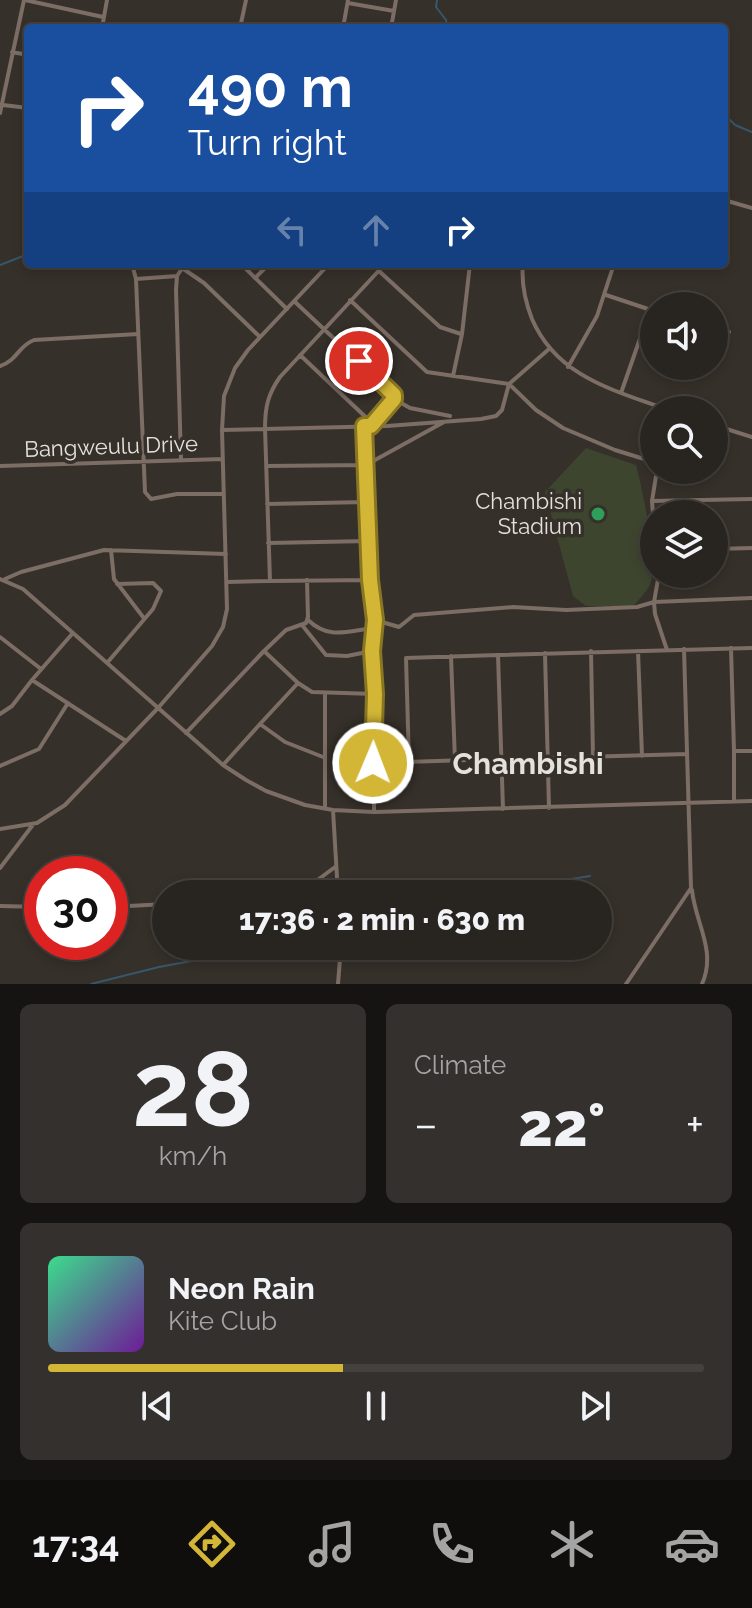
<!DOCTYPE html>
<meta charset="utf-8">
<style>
body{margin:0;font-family:Raleway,sans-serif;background:#34302d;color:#f1f3f6;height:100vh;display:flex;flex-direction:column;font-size:30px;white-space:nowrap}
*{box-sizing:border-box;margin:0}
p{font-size:26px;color:#a5a4a5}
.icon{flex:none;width:44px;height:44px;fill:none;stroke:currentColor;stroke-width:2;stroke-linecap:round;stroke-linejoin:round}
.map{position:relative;height:984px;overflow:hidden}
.panel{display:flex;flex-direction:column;gap:20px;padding:20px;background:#161412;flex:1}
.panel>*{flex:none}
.guide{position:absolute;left:24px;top:24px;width:704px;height:244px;border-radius:8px;box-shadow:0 4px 12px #0003,0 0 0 2px #44413e;background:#1a4fa0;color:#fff;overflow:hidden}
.fabs{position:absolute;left:640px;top:292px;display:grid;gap:16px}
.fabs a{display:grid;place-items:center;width:88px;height:88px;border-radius:50%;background:#282420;box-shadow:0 4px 12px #0003,0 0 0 2px #44413e;font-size:40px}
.speed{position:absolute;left:24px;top:856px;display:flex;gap:16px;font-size:40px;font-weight:700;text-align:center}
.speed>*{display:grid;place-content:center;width:104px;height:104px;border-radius:50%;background:#282420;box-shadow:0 4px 12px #0003,0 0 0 2px #44413e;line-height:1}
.speed .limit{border:12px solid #d22;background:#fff;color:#111}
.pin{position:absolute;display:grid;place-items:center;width:68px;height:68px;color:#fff;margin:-34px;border:4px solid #fff;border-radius:50%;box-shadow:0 2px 8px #0007}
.me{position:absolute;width:88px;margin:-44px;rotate:1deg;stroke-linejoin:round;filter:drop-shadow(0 0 6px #0008)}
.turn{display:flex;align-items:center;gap:28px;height:168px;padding:0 32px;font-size:36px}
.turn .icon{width:104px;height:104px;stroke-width:2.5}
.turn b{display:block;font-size:56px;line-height:68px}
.lanes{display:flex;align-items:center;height:76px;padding:0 32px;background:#0003;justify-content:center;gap:40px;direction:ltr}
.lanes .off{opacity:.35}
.big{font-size:60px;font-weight:800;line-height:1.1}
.panel .card{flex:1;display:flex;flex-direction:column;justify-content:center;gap:12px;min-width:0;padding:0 28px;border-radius:12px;background:#34302d}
.panel .dial{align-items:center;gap:0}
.dial b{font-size:104px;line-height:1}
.song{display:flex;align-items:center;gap:24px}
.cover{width:96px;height:96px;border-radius:12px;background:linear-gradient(135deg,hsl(150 70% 55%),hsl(280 70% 35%))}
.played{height:8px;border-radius:4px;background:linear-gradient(90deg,#d3b635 45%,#44413e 45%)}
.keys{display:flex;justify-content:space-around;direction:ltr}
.heat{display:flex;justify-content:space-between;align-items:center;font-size:44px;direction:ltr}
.panel .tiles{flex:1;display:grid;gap:20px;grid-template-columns:1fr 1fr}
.card:last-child{grid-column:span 2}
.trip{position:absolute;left:152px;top:880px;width:460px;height:80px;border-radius:40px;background:#282420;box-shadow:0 4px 12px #0003,0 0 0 2px #44413e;font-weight:800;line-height:80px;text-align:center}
.tab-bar{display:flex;height:128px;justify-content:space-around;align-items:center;background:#100e0d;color:#a5a4a5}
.tab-bar .icon{width:56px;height:56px}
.tab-bar .selected{color:#d3b635}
.tab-bar b{font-size:36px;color:#f1f3f6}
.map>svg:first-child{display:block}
</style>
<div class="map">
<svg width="752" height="984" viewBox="0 0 752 984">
<rect width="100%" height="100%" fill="#36302a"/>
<path fill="#3e452f" d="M586,448l50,17c6,22 23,101 14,120 -4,7 -11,14 -16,21h-48l-13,-10 -28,-104z"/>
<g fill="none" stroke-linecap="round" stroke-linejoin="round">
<path stroke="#37576c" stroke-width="2" d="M437,0l-1,7 10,13 1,8
M724,114l11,11 17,7
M0,265l28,-11
M539,894l20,-13 31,-5
M91,984l68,-17 114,-21"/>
<path stroke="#7c6d65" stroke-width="4" d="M25,0l78,17
M348,3l46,8
M102,28l5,-28
M240,28l6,-28
M343,28l5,-28
M391,28l5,-28
M12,52l16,3
M3,105l25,3
M0,113l24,-113
M724,200l28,8
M132,264l4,15
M241,264l46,45
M523,264c-2,20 2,37 9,55 25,58 82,71 136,91
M182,268l22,15 56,54
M379,271l61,56 21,7
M177,276l-41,3 9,213 6,7 26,-5h47
M255,278l14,-14
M606,295l48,16
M350,300l77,72 82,12 27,26 27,18 52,22 39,12
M294,301l100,94v4l16,9 40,8
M714,328l15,4
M300,355l73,69
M0,366c18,-6 18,-20 34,-26l104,-6
M568,367l29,-51 17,-52
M453,376l9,-42 8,-70
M621,393l29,-83
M372,425l22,-26
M714,425l38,12
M222,430l165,-4 94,-7 15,-3 6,-6 7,-26 40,-35
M181,459l-5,-169 1,-14 8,-12
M0,466l223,-7
M266,466l100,-1 78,-43
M652,501l100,-2
M267,504l100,-2
M654,527l-2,-26 5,-31
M268,543l101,-2
M714,549l38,-1
M111,550l3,29 29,38
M659,574l-5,28 1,12 12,36
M0,579l23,10 200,176 23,15 20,11 39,14 28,5 41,2 378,-11
M5,579l16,-7 83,-22 122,4
M370,580l5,40 24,7 15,-12 99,-8 53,3 71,-3 17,-5 98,-4
M270,581l100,-1 -6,-154
M227,582l43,-1 -5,-153c0,-21 3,-34 15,-51l105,-113
M308,620c21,20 39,11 66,8
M375,621l-3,30 3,43
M302,625l24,30 21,1 25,-5
M0,637l41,32
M731,648l3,103h18
M264,651l22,-21 20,-7 2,-6 -1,-37
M591,651l2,106
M638,651l4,105
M545,653l4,155
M451,656l4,105
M107,663l46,-54 8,-18 -8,-8 -36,1
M32,680l40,-46
M0,714l12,-8 20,-26 94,61
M260,724l38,-41
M186,733l78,-82 34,32 14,9 63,2 -1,118
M734,751v50
M547,758l140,-4
M409,762l-3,-104 92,-3
M373,763l128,-4
M223,765l37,-41 25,18 38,15
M0,766l39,-17 29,-46
M325,808v-114
M503,809l-5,-154 254,-7
M333,810l5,84
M0,829l37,-6 28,-18 93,-97 54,-62 11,-19 4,-18 -5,-179 2,-34 11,-28 13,-18 81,-86
M0,868l32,-42
M692,890c3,33 25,60 10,94
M280,894l39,-15 16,-12
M0,906l42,1
M110,907l56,-3
M338,984l3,-38
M626,984l65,-96 -7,-239"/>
</g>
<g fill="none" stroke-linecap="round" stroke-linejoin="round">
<g stroke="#897622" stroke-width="20">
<path id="route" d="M359,361l35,34v4l-23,27h-7l6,154 5,40 -3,31 3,43 -2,69"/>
</g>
<use href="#route" stroke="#d3b635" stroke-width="14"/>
</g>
<circle fill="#2e9e5b" stroke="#36302a" stroke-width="3" cx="598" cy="514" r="8"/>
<g text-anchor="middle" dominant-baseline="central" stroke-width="7" stroke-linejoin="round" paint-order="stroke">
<g font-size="22" fill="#e5e1dd" stroke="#36302a">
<text transform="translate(111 446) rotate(-2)">Bangweulu Drive</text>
</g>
<g font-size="22" fill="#e5e1dd" stroke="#36302a" text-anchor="end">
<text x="582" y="501">Chambishi<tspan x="582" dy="25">Stadium</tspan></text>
</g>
<g font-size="30" font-weight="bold" fill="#e5e1dd" stroke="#36302a">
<text x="528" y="763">Chambishi</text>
</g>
</g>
</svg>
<div class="fabs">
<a><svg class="icon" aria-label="sound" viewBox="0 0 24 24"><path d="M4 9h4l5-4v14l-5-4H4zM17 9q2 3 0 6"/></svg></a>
<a><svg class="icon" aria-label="search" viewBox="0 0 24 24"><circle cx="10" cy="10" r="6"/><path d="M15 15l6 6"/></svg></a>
<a><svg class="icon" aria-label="layers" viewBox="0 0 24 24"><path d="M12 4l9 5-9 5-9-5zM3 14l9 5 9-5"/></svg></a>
</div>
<div class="speed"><div class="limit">30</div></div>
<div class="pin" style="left:359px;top:361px;background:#d93025"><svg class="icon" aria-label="arrive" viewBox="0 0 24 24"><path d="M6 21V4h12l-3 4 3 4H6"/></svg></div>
<svg class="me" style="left:373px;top:763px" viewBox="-20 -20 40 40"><circle r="17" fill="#d3b635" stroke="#fff" stroke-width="3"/><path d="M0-11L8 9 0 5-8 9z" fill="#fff"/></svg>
<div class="trip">17:36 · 2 min · 630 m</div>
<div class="guide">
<div class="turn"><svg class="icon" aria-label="right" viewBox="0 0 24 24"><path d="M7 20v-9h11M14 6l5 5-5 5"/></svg><div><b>490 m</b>Turn right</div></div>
<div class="lanes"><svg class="icon off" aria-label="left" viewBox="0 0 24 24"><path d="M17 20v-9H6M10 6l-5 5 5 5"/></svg><svg class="icon off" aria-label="ahead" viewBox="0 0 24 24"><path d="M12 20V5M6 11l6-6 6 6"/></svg><svg class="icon" aria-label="right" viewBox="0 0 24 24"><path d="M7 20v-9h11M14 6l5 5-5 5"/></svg></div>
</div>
</div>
<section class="panel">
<div class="tiles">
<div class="card dial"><b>28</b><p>km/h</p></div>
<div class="card"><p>Climate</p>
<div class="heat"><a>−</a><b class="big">22°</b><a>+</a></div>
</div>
<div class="card">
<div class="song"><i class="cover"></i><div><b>Neon Rain</b><p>Kite Club</p></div></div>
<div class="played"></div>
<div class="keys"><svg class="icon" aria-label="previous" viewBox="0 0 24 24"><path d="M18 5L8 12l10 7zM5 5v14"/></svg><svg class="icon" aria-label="pause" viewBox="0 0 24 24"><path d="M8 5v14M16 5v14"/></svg><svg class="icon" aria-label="next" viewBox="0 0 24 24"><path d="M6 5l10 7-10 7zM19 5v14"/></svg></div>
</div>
</div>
</section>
<nav class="tab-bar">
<b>17:34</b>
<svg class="icon selected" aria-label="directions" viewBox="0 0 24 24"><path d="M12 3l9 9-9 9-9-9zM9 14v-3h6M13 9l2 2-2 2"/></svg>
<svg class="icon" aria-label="music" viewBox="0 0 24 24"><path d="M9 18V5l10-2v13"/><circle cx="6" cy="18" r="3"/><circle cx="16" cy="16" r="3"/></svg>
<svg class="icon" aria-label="phone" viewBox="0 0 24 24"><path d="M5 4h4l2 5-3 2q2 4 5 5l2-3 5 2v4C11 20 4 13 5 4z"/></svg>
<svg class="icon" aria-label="climate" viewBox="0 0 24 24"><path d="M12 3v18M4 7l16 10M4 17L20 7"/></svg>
<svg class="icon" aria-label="car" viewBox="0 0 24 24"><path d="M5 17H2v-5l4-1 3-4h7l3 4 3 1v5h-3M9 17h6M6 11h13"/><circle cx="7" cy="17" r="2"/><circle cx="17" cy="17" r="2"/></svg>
</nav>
